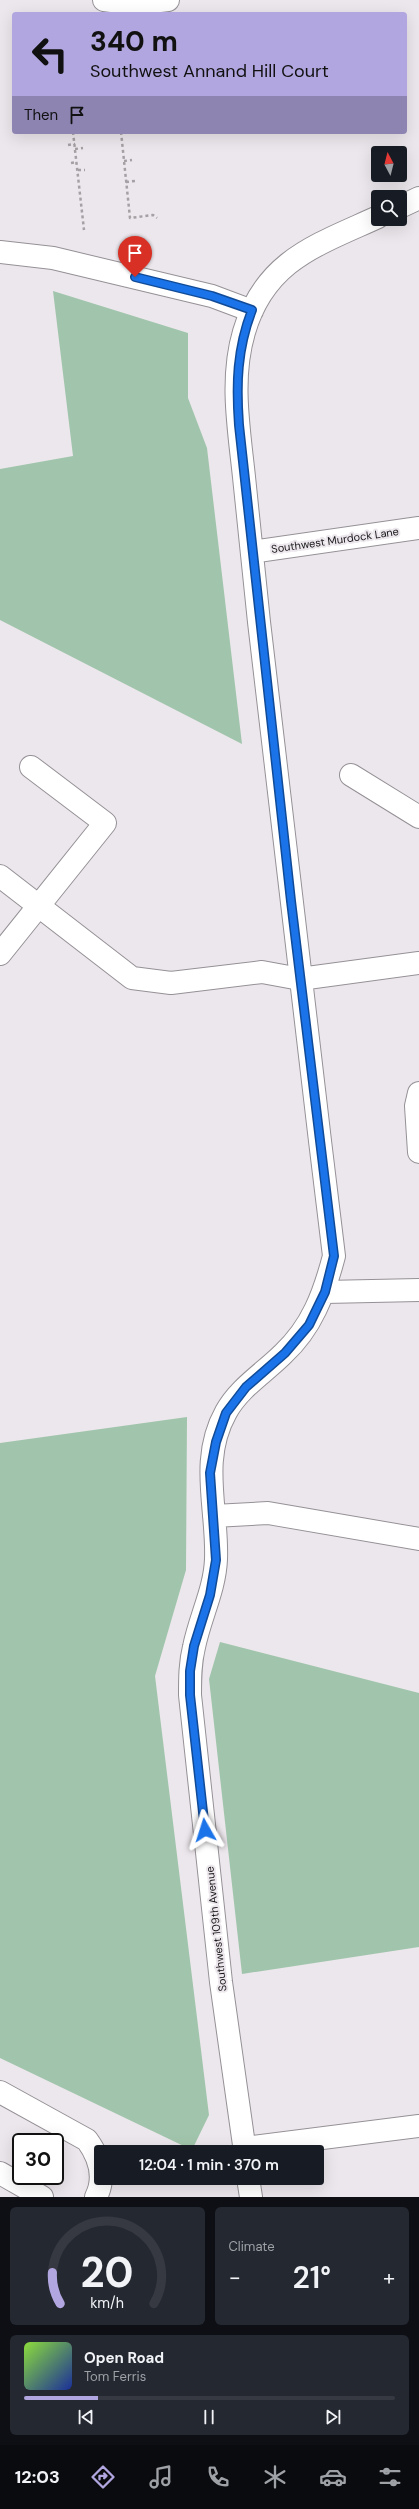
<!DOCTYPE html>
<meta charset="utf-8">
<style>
body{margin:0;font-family:"DM Sans",sans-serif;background:#242831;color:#f1f3f6;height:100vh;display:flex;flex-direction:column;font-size:15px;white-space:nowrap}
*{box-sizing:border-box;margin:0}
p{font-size:13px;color:#9ea1a6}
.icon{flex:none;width:22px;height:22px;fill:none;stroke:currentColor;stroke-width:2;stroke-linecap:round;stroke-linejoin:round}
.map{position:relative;height:2197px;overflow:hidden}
.drawer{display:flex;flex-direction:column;gap:10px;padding:10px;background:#0d0f14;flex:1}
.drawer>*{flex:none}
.top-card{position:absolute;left:12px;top:12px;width:395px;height:122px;border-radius:4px;box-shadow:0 4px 16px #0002;background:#b1a6df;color:#111;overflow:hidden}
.needle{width:26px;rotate:353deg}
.buttons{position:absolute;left:371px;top:146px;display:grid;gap:8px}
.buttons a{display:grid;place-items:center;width:36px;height:36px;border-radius:4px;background:#171b24;box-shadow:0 4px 16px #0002;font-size:20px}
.speed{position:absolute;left:12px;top:2133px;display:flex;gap:8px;font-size:20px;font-weight:700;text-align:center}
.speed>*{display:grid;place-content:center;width:52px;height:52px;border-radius:50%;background:#171b24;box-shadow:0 4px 16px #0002;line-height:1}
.speed .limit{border:2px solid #111;border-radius:6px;background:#fff;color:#111}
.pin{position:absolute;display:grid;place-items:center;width:34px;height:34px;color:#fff;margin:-41px -17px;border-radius:50% 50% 50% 0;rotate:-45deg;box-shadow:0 0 4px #0007}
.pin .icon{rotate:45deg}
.me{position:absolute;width:44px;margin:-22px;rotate:354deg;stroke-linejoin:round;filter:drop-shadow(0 0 3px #0008)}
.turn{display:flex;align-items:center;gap:14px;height:84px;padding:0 12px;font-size:18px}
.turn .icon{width:52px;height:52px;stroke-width:2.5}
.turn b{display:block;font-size:28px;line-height:34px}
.then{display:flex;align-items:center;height:38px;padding:0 12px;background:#0003;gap:8px;font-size:15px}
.big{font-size:30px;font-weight:600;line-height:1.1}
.drawer .tile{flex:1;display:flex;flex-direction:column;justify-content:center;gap:6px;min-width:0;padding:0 14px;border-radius:6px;background:#242831}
.drawer .dial{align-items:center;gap:0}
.dial svg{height:104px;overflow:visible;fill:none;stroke:#363941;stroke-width:7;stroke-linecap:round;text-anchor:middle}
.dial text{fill:#f1f3f6;stroke:none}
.song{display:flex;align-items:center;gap:12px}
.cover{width:48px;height:48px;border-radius:6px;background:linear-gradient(135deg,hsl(90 70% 55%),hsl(230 70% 35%))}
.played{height:4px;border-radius:2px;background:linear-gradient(90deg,#b1a6df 20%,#363941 20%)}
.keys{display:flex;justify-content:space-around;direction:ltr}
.heat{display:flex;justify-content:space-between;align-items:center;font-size:22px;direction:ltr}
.drawer .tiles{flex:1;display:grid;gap:10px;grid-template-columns:1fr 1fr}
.tile:last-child{grid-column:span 2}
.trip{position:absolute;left:94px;top:2145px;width:230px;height:40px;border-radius:4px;background:#171b24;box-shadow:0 4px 16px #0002;font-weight:600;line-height:40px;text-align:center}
.tab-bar{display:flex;height:64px;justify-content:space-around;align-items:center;background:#090b0e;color:#9ea1a6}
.tab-bar .icon{width:28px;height:28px}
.tab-bar .on{color:#b1a6df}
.tab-bar b{font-size:18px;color:#f1f3f6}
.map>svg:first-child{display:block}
</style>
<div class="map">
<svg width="419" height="2197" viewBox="0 0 419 2197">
<rect width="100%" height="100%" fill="#ece7ec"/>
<path fill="#a1c5ac" d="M53,291l135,42v65l19,50 35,296 -242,-124v-151l73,-13z
M187,1417l-1,153 -31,106 54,439 -17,35 -192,-92v-615z
M220,1642l199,51v254l-177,27 -33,-295z"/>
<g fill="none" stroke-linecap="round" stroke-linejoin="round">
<g stroke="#959196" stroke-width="24">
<path id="minor" d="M104,0l31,4 33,-4
M400,207l19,-9
M0,252l53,6 159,38 40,15
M252,552l167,-24
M351,775l68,42
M0,876l132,102 39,5 91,-11 38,7 119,-16
M0,954l105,-131 -74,-56
M419,1093l-3,13 3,46
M325,1292l94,-2
M214,1516l54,-3 151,26
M0,2092l87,48c13,18 19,37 9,57
M244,2148l175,-22
M245,2152l-24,-170 -31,-287c0,-17 0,-32 4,-48 6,-30 21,-58 22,-88 2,-50 -17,-99 10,-147 13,-24 38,-39 57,-58 29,-27 41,-60 51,-98 -26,-211 -50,-422 -75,-634 -5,-48 -10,-97 -15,-145 -5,-48 -14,-98 0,-145 21,-72 73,-87 134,-115
M0,2173l42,24
M248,2178l3,19"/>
</g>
<path stroke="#a4a0a4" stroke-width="2.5" stroke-dasharray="3 3" stroke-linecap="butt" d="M73,132l11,98
M121,132l9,86 23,-3 4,3
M68,145l7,-1
M75,149l8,-1
M124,161l8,-1
M71,163l6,-1
M78,170h7
M126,182l9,-1"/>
<use href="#minor" stroke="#fff" stroke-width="22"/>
</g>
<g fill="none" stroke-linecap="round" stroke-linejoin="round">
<g stroke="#114b97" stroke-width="10">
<path id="route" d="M135,277l77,19 40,14c-15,39 -16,74 -13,115l52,476 43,355 -9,36 -16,33 -24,28 -39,34 -20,26 -10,29 -6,31 6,87 -6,35 -16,51 -4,25v24l15,135"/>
</g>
<use href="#route" stroke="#1a73e8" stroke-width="7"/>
</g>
<g text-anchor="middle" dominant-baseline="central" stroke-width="4" stroke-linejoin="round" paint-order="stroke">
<g font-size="11" fill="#181719" stroke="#ece7ec">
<text transform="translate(335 540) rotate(-8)">Southwest Murdock Lane</text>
<text transform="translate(216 1929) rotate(-96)">Southwest 109th Avenue</text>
</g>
</g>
</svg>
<div class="buttons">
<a><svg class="needle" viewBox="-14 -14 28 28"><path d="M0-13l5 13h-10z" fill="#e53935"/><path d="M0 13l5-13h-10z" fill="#9ea1a6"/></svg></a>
<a><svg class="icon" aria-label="search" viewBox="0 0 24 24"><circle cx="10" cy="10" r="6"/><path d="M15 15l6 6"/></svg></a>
</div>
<div class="speed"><div class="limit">30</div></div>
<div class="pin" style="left:135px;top:277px;background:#d93025"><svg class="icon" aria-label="arrive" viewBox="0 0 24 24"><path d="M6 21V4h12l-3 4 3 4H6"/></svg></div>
<svg class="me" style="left:205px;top:1830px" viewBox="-20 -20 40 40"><path d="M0-17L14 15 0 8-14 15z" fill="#1a73e8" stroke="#fff" stroke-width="4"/></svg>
<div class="trip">12:04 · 1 min · 370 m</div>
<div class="top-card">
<div class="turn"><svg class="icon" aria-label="left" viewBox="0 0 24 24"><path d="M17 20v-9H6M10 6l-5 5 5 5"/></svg><div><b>340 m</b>Southwest Annand Hill Court</div></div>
<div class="then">Then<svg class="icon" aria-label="arrive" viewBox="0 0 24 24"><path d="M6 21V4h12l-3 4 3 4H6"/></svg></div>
</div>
</div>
<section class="drawer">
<div class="tiles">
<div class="tile dial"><svg viewBox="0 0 100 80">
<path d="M14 69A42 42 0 1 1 86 69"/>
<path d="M14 69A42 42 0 0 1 8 45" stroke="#b1a6df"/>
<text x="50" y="56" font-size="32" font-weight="700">20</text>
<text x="50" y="72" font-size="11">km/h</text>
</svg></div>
<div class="tile"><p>Climate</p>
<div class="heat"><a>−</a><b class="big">21°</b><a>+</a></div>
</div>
<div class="tile">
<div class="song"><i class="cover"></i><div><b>Open Road</b><p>Tom Ferris</p></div></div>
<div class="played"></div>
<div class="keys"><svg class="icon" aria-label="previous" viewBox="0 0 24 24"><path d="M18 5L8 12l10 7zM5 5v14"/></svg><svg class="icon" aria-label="pause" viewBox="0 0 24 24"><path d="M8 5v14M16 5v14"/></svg><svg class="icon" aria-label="next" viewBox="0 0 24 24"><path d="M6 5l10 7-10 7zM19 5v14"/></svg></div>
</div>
</div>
</section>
<nav class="tab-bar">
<b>12:03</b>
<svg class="icon on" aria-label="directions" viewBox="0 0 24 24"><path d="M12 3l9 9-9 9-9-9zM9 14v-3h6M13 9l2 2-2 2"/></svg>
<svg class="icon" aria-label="music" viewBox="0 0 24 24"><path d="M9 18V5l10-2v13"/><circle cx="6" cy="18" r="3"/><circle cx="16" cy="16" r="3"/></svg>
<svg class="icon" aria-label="phone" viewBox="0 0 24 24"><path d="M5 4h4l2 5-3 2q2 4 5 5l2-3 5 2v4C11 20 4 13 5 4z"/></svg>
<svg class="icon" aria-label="climate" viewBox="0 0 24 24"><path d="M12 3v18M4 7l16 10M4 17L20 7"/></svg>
<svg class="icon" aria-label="car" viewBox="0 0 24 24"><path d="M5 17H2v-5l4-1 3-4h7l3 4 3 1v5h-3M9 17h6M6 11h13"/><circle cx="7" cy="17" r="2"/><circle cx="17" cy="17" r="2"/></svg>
<svg class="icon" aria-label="filters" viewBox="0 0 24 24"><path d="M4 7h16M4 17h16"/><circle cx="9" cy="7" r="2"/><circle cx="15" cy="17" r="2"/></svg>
</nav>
